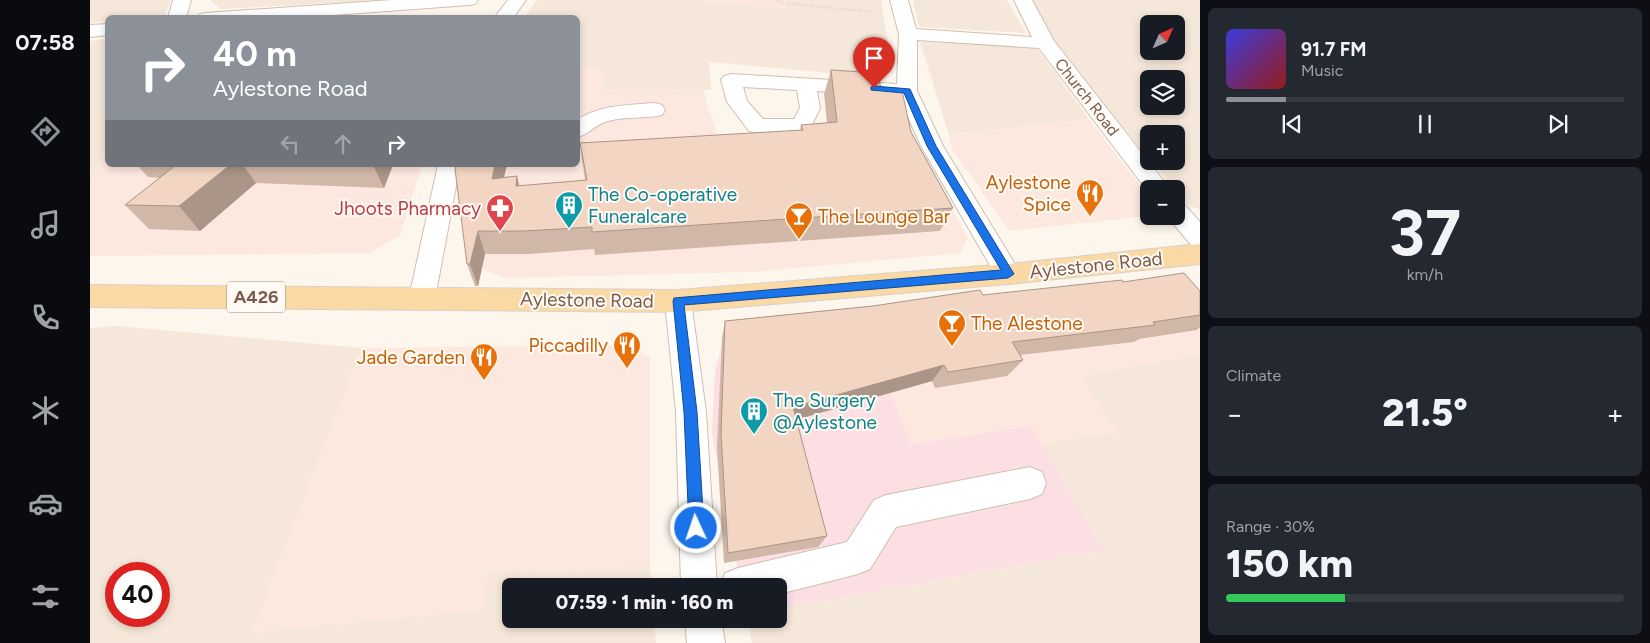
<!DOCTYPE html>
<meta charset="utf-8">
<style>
body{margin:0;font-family:Figtree,sans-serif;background:#242831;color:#f1f3f6;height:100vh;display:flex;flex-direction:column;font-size:19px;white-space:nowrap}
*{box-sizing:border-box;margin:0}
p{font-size:16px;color:#9ea1a6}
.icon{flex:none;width:28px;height:28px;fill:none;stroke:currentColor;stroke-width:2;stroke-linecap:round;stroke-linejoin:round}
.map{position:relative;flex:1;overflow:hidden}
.sheet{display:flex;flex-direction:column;gap:8px;padding:8px;background:#0d0f14;width:450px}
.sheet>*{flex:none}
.hud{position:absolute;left:15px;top:15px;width:475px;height:152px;border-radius:8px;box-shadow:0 2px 8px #0003;background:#8c9099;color:#fff;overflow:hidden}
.needle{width:32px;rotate:45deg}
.tools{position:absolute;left:1050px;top:15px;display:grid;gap:10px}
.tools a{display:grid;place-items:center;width:45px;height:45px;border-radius:8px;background:#171b24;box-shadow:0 2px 8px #0003;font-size:25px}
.speed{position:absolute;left:15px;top:562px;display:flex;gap:10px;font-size:25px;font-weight:700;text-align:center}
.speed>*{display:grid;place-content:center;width:65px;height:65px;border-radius:50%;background:#171b24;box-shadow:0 2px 8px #0003;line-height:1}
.speed .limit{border:8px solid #d22;background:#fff;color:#111}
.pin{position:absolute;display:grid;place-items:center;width:42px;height:42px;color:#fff;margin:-51px -21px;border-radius:50% 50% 50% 0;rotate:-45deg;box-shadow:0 0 5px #0007}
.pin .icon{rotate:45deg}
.me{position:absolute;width:55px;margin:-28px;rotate:357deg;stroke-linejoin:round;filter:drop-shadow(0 0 4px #0008)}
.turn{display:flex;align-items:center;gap:18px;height:105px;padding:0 25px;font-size:22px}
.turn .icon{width:65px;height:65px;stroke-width:2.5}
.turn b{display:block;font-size:35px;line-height:42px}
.lanes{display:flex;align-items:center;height:48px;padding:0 25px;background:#0003;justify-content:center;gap:25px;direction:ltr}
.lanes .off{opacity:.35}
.big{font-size:38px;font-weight:800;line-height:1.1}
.sheet .widget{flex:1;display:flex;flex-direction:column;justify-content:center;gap:8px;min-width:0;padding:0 18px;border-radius:8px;background:#242831}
.sheet .dial{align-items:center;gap:0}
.dial b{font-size:65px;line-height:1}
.song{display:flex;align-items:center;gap:15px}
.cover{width:60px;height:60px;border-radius:8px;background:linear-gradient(135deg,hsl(240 70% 55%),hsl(0 70% 35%))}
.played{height:5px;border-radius:2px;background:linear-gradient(90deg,#8c9099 15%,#363941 15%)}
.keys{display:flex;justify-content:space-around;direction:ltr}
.heat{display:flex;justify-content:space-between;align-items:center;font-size:28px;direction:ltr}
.charge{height:8px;border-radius:4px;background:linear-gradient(90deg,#34c759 30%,#363941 0)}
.trip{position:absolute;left:412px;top:578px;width:285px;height:50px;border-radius:8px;background:#171b24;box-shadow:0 2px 8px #0003;font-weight:800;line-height:50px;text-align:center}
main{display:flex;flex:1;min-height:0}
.dock{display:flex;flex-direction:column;width:90px;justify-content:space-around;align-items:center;background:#090b0e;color:#9ea1a6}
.dock .icon{width:35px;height:35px}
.dock .active{color:#8c9099}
.dock b{font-size:22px;color:#f1f3f6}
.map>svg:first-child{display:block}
</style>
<main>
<nav class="dock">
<b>07:58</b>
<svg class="icon active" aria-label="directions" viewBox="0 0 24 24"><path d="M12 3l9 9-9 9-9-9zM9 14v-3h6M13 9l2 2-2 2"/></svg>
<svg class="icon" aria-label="music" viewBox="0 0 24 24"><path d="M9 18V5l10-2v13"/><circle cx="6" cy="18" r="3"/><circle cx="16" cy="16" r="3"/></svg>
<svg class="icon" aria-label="phone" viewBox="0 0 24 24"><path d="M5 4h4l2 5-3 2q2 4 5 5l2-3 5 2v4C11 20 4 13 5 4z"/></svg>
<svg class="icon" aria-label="climate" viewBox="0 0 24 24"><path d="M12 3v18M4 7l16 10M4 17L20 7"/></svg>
<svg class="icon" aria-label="car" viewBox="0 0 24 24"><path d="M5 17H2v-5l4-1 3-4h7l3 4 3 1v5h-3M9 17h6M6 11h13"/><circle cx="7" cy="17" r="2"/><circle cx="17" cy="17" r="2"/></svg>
<svg class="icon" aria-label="filters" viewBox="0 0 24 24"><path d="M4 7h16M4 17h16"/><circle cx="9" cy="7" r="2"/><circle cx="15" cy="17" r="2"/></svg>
</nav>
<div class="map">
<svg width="1110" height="643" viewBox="0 0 1110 643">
<rect width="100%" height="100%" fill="#fdf6ec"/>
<path fill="#f5e8da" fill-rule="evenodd" d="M0,0h81l-6,15 -57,3 -1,3 -17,2z
M120,0h173l-162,9z
M447,0h150l98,8 1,-8h95l10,63 -15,11 -47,-1 -120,-11 2,28 -110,-1 4,-18 -27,-3v-50h-54z
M823,0h94l19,33 -107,-6z
M940,0h170v210l-13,-6 -35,-43h24v-27h-27v24l-97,-115zM1059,24h27v27h-27zM1059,79h27v27h-27z
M17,39v108l-17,36v-142z
M830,42l117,6 52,71 -140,16z
M28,326l244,22 -110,285 236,-61 162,-6 1,20h-140v33h143l2,24h-566v-315zM26,574h43v42h-43z
M1110,354v289h-448l-5,-24h32v-10l325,-59 -63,-106 75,-12 -36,-56z"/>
<path fill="#fde8e0" d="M597,0h99l-1,8z
M488,68l27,3 -4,18 102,1 19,62 190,-10 56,96 -8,15 -209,19 -244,6 -21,-7 -10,-9 -8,-97h110z
M999,119l60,79v18l-140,15 -57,-82 -3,-14z
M17,147l1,18h314l-22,71 -31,17 -279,3v-73z
M1110,290v64l-119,22 36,56 -76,12 -11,-18 -119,18 -51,-128z
M541,345l19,13v208l-162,6 -5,38 -231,23 110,-285z"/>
<path fill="#fbdfe3" d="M770,316l51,128 120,-18 73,124 -325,59v-23h-38l-29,-153 3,-61 11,-42z"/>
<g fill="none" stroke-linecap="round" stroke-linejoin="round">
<g stroke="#d1beb0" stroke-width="2">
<path id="minor" d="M83,0h18l-5,18h-18z
M302,0h86l-3,4 -6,1 -177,13h-95l3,-4 6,-1z
M418,0h18l-13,18h-19z
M800,0h18l8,29 116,8 -18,-37h18l22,41 116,148h-21v4l-110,-145 -122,-8v51l26,55 78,128 -4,7 -9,3 -9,-3 -78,-135 -22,-49 -82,-6 3,17 -11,23 -8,2h-44l-8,-2 -22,-29 -6,-22 3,-4 7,-2 166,10 2,-50zM653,87l54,3 3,18 -6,11h-31l-16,-18z
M18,24v11l-18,2v-12z
M565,103l7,2 3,5 -3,5c-17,4 -36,1 -54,6 -12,3 -19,13 -30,16v-18c23,-14 50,-14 77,-16z
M348,165h22l-25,133 -4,8 -9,3 -9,-3 -4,-8z
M1086,202l9,3 15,17v25l-9,-2 -24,-29h9z
M588,290l9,3 4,8 15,111 11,174h-36l-5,-174 -11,-111 4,-8z
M940,467l12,5 4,11 -4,11 -12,5 -134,28 -26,42 -12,5 -79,20v-8h-59l5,-13 13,-5 109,-26 27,-42 12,-5z
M595,619h36l4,24h-38z"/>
</g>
<g stroke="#dad1cd" stroke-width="2">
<path id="major" d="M1110,244v20l-192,20 -330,28 -588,-5v-22l588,5 330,-26z"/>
</g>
<path stroke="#d9b8a5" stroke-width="2.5" stroke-dasharray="0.5 2.5" stroke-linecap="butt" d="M685,0l7,3 91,9"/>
<use href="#minor" fill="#fff" fill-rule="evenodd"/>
<use href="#major" fill="#fbd9a5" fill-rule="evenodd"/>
</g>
<path fill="#d1b7a8" d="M741,70l50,20 30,42 42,76 -13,23 -345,24 -1,-6 -65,5h-44l-7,32h-3l-8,-22 -11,-99 48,12 13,-1 2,10 66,-6 -2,-14 -3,-23 220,-12 1,-6 26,-2 -3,-29z
M47,165h256l-9,23 -128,-5 -56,48 -51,-2 -24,-24 35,-27 -12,-1z
M1033,282l77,9v36l-3,3 -58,9 -5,3 -114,13 3,5 -16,16 -72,12 -3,-7 -136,39 31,116 -9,11 -94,16 -7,-116 5,-109 3,-17 258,-26z"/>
<path fill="#aa9588" d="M140,165h13l13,18 -56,48 -21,-25z
M283,165h20l-9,23z
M405,165h12l-9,37 -6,-23z
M427,176l5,23 -6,-13z
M388,231l7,23 -7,32 -8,-22z
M854,365l-12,16 -145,41 6,-15z"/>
<path fill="#f3d5c3" stroke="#aa9588" d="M741,70l47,3 3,17 21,1 9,41 42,76 -361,24v-5l-68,4h-46l-8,33h-3l-12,-95 1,-4h39l-3,14 25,-3 -1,10 71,-6 -7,-37 223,-13 -2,-5 36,-3z
M86,165h54l-51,41 -54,-1z
M1094,273l16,18v24l-47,7 2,3 -143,17 11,18 -75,12 -4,-7 -151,42 34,129 -99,17 -7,-120 4,-112 148,-15 107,-16 3,5 139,-15 1,2z"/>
<path fill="#1a73e8" stroke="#114b97" d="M784,86l36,3 26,57 78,128 -6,4 -324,27 13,107 7,116 -3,5 -5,2 -4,-2 -3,-5 -5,-116 -11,-111 1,-3 327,-28 -74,-124 -23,-53 -33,-3v-3z"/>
<defs>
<g id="restaurant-pin" transform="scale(1.4375)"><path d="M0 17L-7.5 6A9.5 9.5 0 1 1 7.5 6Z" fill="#e8710a" stroke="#fffaf3"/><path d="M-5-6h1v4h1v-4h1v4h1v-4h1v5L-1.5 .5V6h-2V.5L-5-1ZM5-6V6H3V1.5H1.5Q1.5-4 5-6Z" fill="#fff"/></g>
<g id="building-pin" transform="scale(1.4375)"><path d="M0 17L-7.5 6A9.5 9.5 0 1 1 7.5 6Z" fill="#0f9aa8" stroke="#fffaf3"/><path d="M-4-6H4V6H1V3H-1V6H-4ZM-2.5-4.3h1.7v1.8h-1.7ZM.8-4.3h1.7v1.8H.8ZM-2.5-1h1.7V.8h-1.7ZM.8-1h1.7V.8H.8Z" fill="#fff"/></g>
<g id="pharmacy-pin" transform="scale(1.4375)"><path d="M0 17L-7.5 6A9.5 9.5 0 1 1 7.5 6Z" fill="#e0444e" stroke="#fffaf3"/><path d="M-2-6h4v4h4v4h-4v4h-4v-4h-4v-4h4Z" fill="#fff"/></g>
<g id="bar-pin" transform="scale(1.4375)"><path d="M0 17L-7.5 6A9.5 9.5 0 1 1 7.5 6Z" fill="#e8710a" stroke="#fffaf3"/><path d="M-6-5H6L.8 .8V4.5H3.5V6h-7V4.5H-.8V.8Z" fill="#fff"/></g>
</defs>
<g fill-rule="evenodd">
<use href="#restaurant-pin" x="1000" y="193"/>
<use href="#building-pin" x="479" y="205"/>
<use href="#pharmacy-pin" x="410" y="208"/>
<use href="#bar-pin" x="709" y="216"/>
<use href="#bar-pin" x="862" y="323"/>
<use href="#restaurant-pin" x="537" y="345"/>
<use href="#restaurant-pin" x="394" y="357"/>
<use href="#building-pin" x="664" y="411"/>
</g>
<g text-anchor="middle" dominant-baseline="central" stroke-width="4" stroke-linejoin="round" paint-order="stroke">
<g font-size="16" fill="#7a5c4d" stroke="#fffaf3">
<text transform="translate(997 97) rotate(52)">Church Road</text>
</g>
<rect fill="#fffaf3" stroke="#a28b7f" stroke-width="1" x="137" y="281.5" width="58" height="31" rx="4"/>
<g font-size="18" font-weight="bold" fill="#7a5c4d">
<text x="166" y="297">A426</text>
</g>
<g font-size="19" fill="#c56008" stroke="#fffaf3" text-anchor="end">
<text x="981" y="182">Aylestone<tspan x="981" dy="22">Spice</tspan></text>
<text x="728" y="216" text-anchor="start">The Lounge Bar</text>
<text x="881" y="323" text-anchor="start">The Alestone</text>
<text x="518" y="345">Piccadilly</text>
<text x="375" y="357">Jade Garden</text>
</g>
<g font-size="19" fill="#0d838f" stroke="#fffaf3" text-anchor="start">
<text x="498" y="194">The Co-operative<tspan x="498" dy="22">Funeralcare</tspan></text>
<text x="683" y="400">The Surgery<tspan x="683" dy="22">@Aylestone</tspan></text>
</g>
<g font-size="19" fill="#be3a42" stroke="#fffaf3" text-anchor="end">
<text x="391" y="208">Jhoots Pharmacy</text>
</g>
<g font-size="19" fill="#7a5c4d" stroke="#fffaf3">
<text transform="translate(1006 265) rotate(-6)">Aylestone Road</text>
<text transform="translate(497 300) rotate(1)">Aylestone Road</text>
</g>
</g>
</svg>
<div class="tools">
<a><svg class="needle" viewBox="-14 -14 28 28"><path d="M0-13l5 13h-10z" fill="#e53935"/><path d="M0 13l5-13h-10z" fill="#9ea1a6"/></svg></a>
<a><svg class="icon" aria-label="layers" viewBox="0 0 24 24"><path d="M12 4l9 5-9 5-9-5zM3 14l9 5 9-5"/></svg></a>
<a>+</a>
<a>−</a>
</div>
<div class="speed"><div class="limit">40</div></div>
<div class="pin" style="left:784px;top:88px;background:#d93025"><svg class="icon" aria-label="arrive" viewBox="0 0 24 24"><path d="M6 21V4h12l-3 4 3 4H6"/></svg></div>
<svg class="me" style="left:606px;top:528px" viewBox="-20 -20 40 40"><circle r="17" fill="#1a73e8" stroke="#fff" stroke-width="3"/><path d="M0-11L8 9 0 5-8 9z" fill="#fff"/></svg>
<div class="trip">07:59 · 1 min · 160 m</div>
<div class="hud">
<div class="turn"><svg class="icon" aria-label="right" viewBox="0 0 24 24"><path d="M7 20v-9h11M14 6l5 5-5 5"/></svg><div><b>40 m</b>Aylestone Road</div></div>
<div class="lanes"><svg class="icon off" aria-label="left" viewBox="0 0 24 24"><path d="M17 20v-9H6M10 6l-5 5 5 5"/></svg><svg class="icon off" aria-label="ahead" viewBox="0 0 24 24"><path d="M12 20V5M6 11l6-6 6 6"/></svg><svg class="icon" aria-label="right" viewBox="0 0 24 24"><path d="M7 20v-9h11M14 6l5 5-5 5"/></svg></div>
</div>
</div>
<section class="sheet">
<div class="widget">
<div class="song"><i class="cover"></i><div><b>91.7 FM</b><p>Music</p></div></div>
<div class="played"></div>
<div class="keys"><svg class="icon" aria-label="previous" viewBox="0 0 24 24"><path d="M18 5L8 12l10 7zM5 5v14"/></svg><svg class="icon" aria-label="pause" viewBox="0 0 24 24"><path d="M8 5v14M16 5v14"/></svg><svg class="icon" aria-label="next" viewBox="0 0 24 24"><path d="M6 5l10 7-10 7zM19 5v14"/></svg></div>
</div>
<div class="widget dial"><b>37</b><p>km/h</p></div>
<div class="widget"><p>Climate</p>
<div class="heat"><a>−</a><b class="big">21.5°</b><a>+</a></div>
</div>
<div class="widget"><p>Range · 30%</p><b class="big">150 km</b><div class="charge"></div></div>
</section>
</main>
